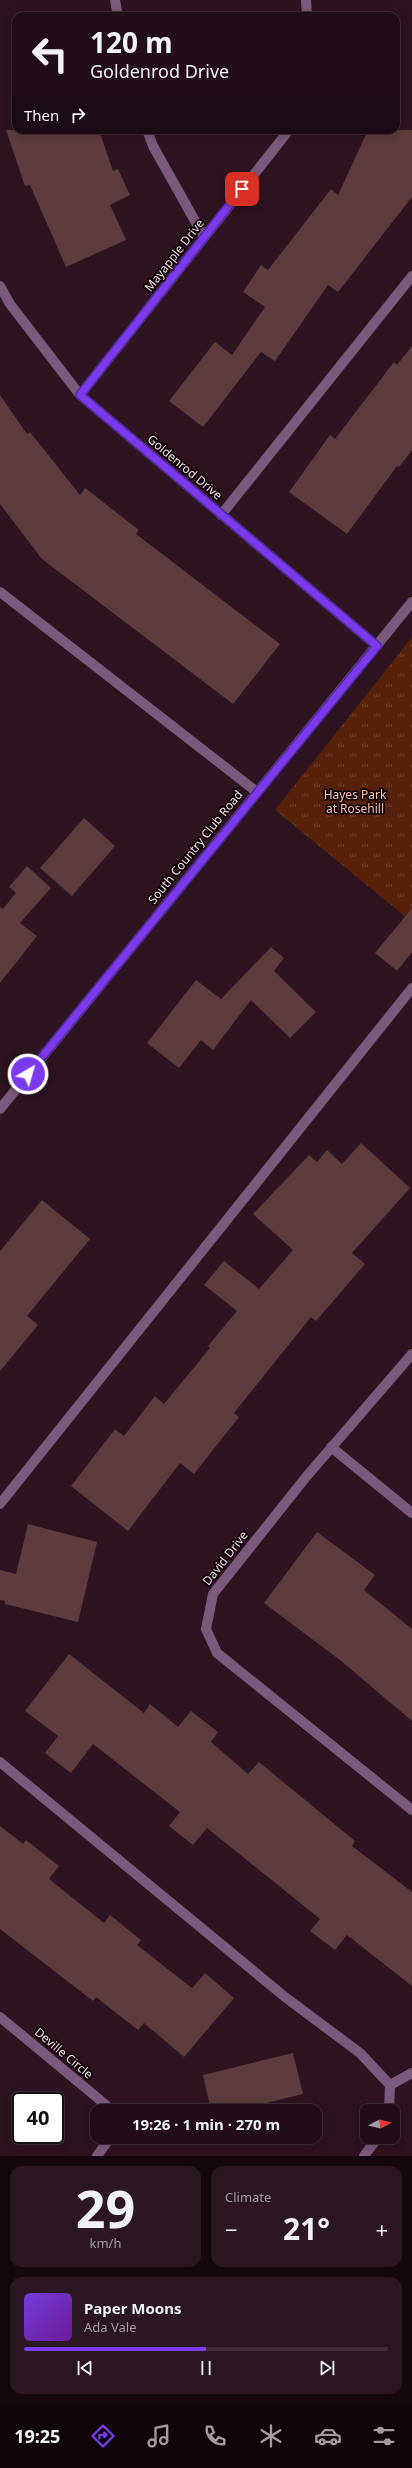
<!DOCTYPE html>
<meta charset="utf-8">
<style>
body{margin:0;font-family:"Noto Sans",sans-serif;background:#2a1722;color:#f1f3f6;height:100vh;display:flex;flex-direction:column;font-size:15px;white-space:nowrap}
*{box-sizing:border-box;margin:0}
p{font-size:13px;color:#a29ca2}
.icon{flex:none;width:22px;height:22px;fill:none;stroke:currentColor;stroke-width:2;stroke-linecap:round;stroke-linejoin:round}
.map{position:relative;height:2156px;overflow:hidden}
.details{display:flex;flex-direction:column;gap:10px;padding:10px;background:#13080e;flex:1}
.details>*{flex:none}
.top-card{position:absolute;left:12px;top:12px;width:388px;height:122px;border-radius:12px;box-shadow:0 2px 10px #0003,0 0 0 1px #3f2e38;background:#220e19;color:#f1f3f6;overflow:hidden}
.needle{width:26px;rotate:83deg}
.buttons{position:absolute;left:360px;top:2104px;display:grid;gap:8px}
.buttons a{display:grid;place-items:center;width:40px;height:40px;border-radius:8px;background:#220e19;box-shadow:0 2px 10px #0003,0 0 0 1px #3f2e38;font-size:20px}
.speed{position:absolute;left:12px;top:2092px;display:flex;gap:8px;font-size:20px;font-weight:700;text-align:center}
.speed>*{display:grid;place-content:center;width:52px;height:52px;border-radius:50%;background:#220e19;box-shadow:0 2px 10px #0003,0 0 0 1px #3f2e38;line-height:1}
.speed .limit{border:2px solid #111;border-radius:6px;background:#fff;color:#111}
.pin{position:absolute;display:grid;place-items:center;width:34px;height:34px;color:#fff;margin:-17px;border-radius:8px;box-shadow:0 2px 6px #0006}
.me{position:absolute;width:44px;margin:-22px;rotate:38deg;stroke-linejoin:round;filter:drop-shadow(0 0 3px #0008)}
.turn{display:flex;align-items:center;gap:14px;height:84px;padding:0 12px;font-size:18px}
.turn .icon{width:52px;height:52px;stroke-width:2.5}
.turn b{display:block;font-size:28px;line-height:34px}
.then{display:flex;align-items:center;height:38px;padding:0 12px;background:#0003;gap:8px;font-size:15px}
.big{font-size:30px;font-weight:700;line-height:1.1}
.details .card{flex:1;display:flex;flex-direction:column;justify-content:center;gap:6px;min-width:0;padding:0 14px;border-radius:12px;background:#2a1722}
.details .dial{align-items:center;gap:0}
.dial b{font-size:52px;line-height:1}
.song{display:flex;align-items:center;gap:12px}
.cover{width:48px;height:48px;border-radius:6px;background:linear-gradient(135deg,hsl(260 70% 55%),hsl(280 70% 35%))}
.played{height:4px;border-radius:2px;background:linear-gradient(90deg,#7c3aed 50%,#3f2e38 50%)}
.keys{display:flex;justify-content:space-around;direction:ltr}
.heat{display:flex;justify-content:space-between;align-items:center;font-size:22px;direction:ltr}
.details .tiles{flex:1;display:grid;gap:10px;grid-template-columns:1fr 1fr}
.card:last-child{grid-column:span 2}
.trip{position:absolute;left:90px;top:2104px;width:232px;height:40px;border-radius:12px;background:#220e19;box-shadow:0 2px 10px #0003,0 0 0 1px #3f2e38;font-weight:700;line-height:40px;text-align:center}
.tabs{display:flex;height:64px;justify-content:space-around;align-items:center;background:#0e060a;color:#a29ca2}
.tabs .icon{width:28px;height:28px}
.tabs .active{color:#7c3aed}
.tabs b{font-size:18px;color:#f1f3f6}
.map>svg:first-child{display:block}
</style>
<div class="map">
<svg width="412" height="2156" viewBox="0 0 412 2156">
<defs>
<pattern id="grass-tufts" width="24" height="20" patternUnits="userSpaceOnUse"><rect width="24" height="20" fill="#562009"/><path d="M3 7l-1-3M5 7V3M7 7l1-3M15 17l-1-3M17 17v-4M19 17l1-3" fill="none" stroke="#6f402d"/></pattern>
</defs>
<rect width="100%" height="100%" fill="#2e1321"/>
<path fill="url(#grass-tufts)" d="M412,637v285l-137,-112z"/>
<path fill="#5e3b3d" d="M6,130h93l14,41 5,-2 12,26 -20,10 16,35 -60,27 -36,-82 -5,1z
M368,130h44v67l-74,95 -10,-7 -53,76 -14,-9 -58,75 -34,-26 46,-59 17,13 33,-48 -22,-15 18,-27 7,5 63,-81 7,6z
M412,346v104l-13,17 -2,-1 -50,68 -58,-42 41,-57 5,4 59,-77 3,3z
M0,395l27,39 3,-2 50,63 5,-7 54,42 -3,4 144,110 -47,60 -191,-145 -42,-55z
M84,818l31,28 -43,50 -32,-28z
M27,866l24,22 -31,35 17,13 -37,47v-76l3,2 13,-16 -7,-6z
M412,908v44l-15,19 -22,-18z
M271,947l13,11 -10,13 42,41 -26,26 -39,-38 -38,50 -12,-10 -22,28 -32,-25 49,-63 25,19z
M361,1143l49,45 -58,65 13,11 -49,57 -5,-4 -77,96 5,4 -45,57 -14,-11 -52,68 -57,-45 44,-57 9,7 31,-40 9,8 46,-56 -2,-2 29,-35 -33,-26 20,-24 35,28 34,-39 -40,-36 56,-59 8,7 10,-12 15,14z
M42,1200l48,39 -63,77 11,9 -38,46v-120z
M28,1524l69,18 -19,80 -73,-18v-3l-5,-1v-30l16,4z
M317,1532l58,43 -11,15 48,39v92l-72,-61 -76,-57z
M69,1654l75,59 6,-9 28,23 13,-16 27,21 -7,10 37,32 11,-12 96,79 -3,5 60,46v94l-65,-51 -12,15 -25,-19 10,-12 -113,-91 -14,17 -24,-19 11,-14 -87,-68 -22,29 -26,-20 13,-17 -33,-25z
M0,1826l23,18 3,-4 33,26 -10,13 55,44 6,-8 31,25 -4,5 55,43 13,-15 29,25 -50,59 -40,-34 -6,7 -42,-33 -3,4 -93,-72z
M293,2053l10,41 -70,17h-22l-8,-36z"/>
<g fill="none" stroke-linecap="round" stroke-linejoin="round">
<path stroke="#7b587c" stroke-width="10" d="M115,0l3,16
M306,0l1,16
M147,130l6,16 51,91
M0,286l10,18 70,91 297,251
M80,395l209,-265
M221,515l191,-239
M0,592l257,200
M0,1109l412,-507
M412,1354l-106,123 -93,117 -7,35 11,24 195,157
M331,1447l81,66
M0,1504l412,-516
M0,1762l285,235 75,56 30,32 -1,26
M0,2017l106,88 1,6
M390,2085l22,-12
M97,2156l10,-14v-5
M364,2156l14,-19"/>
</g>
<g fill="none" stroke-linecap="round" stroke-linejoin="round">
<g stroke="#51269a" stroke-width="10">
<path id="route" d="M28,1074l349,-428 -297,-251 162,-206"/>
</g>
<use href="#route" stroke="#7c3aed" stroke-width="7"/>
</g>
<g text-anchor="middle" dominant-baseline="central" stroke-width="3.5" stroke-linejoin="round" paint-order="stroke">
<g font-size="12" fill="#f4e0e8" stroke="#0f0409">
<text transform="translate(174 255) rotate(-52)">Mayapple Drive</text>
<text transform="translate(185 467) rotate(40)">Goldenrod Drive</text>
<text transform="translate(195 847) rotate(-51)">South Country Club Road</text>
<text transform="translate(225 1558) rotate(-52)">David Drive</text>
<text transform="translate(64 2053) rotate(40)">Deville Circle</text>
</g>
<g font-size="12" fill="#fec1ab" stroke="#0f0409">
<text x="355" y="794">Hayes Park<tspan x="355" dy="14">at Rosehill</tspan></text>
</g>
</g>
</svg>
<div class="buttons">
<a><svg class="needle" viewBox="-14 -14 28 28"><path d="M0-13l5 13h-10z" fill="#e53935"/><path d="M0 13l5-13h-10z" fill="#a29ca2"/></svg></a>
</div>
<div class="speed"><div class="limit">40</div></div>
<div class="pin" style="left:242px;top:189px;background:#d93025"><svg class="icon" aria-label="arrive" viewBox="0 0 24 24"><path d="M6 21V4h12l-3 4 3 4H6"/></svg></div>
<svg class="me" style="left:28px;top:1074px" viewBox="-20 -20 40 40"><circle r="17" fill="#7c3aed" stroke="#fff" stroke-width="3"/><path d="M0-11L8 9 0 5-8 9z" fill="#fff"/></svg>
<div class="trip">19:26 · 1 min · 270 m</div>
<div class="top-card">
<div class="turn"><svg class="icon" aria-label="left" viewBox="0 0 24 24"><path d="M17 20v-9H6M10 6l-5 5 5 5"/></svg><div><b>120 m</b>Goldenrod Drive</div></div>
<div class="then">Then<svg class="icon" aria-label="right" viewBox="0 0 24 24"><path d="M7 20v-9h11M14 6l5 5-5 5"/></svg></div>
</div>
</div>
<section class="details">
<div class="tiles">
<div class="card dial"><b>29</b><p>km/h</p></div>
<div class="card"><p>Climate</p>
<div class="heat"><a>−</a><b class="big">21°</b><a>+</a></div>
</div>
<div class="card">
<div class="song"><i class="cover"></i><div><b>Paper Moons</b><p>Ada Vale</p></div></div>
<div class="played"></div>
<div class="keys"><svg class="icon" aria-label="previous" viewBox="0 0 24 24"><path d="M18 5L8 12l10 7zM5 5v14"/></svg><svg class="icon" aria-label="pause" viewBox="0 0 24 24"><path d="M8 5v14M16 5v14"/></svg><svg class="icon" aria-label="next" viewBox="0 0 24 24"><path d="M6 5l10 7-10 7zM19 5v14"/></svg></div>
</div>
</div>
</section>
<nav class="tabs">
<b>19:25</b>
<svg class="icon active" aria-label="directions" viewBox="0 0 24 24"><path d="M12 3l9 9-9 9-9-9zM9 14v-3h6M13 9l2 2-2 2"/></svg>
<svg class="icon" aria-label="music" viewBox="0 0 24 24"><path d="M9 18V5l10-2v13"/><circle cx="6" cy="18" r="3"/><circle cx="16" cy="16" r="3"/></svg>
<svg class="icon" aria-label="phone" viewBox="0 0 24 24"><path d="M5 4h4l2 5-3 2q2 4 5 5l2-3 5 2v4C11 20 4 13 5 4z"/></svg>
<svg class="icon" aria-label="climate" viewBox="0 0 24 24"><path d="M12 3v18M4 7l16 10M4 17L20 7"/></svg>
<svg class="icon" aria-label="car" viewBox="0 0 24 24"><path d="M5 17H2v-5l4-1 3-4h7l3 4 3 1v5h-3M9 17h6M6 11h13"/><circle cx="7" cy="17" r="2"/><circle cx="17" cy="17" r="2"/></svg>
<svg class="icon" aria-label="filters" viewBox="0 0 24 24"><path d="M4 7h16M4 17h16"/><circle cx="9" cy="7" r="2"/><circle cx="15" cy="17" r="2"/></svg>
</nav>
